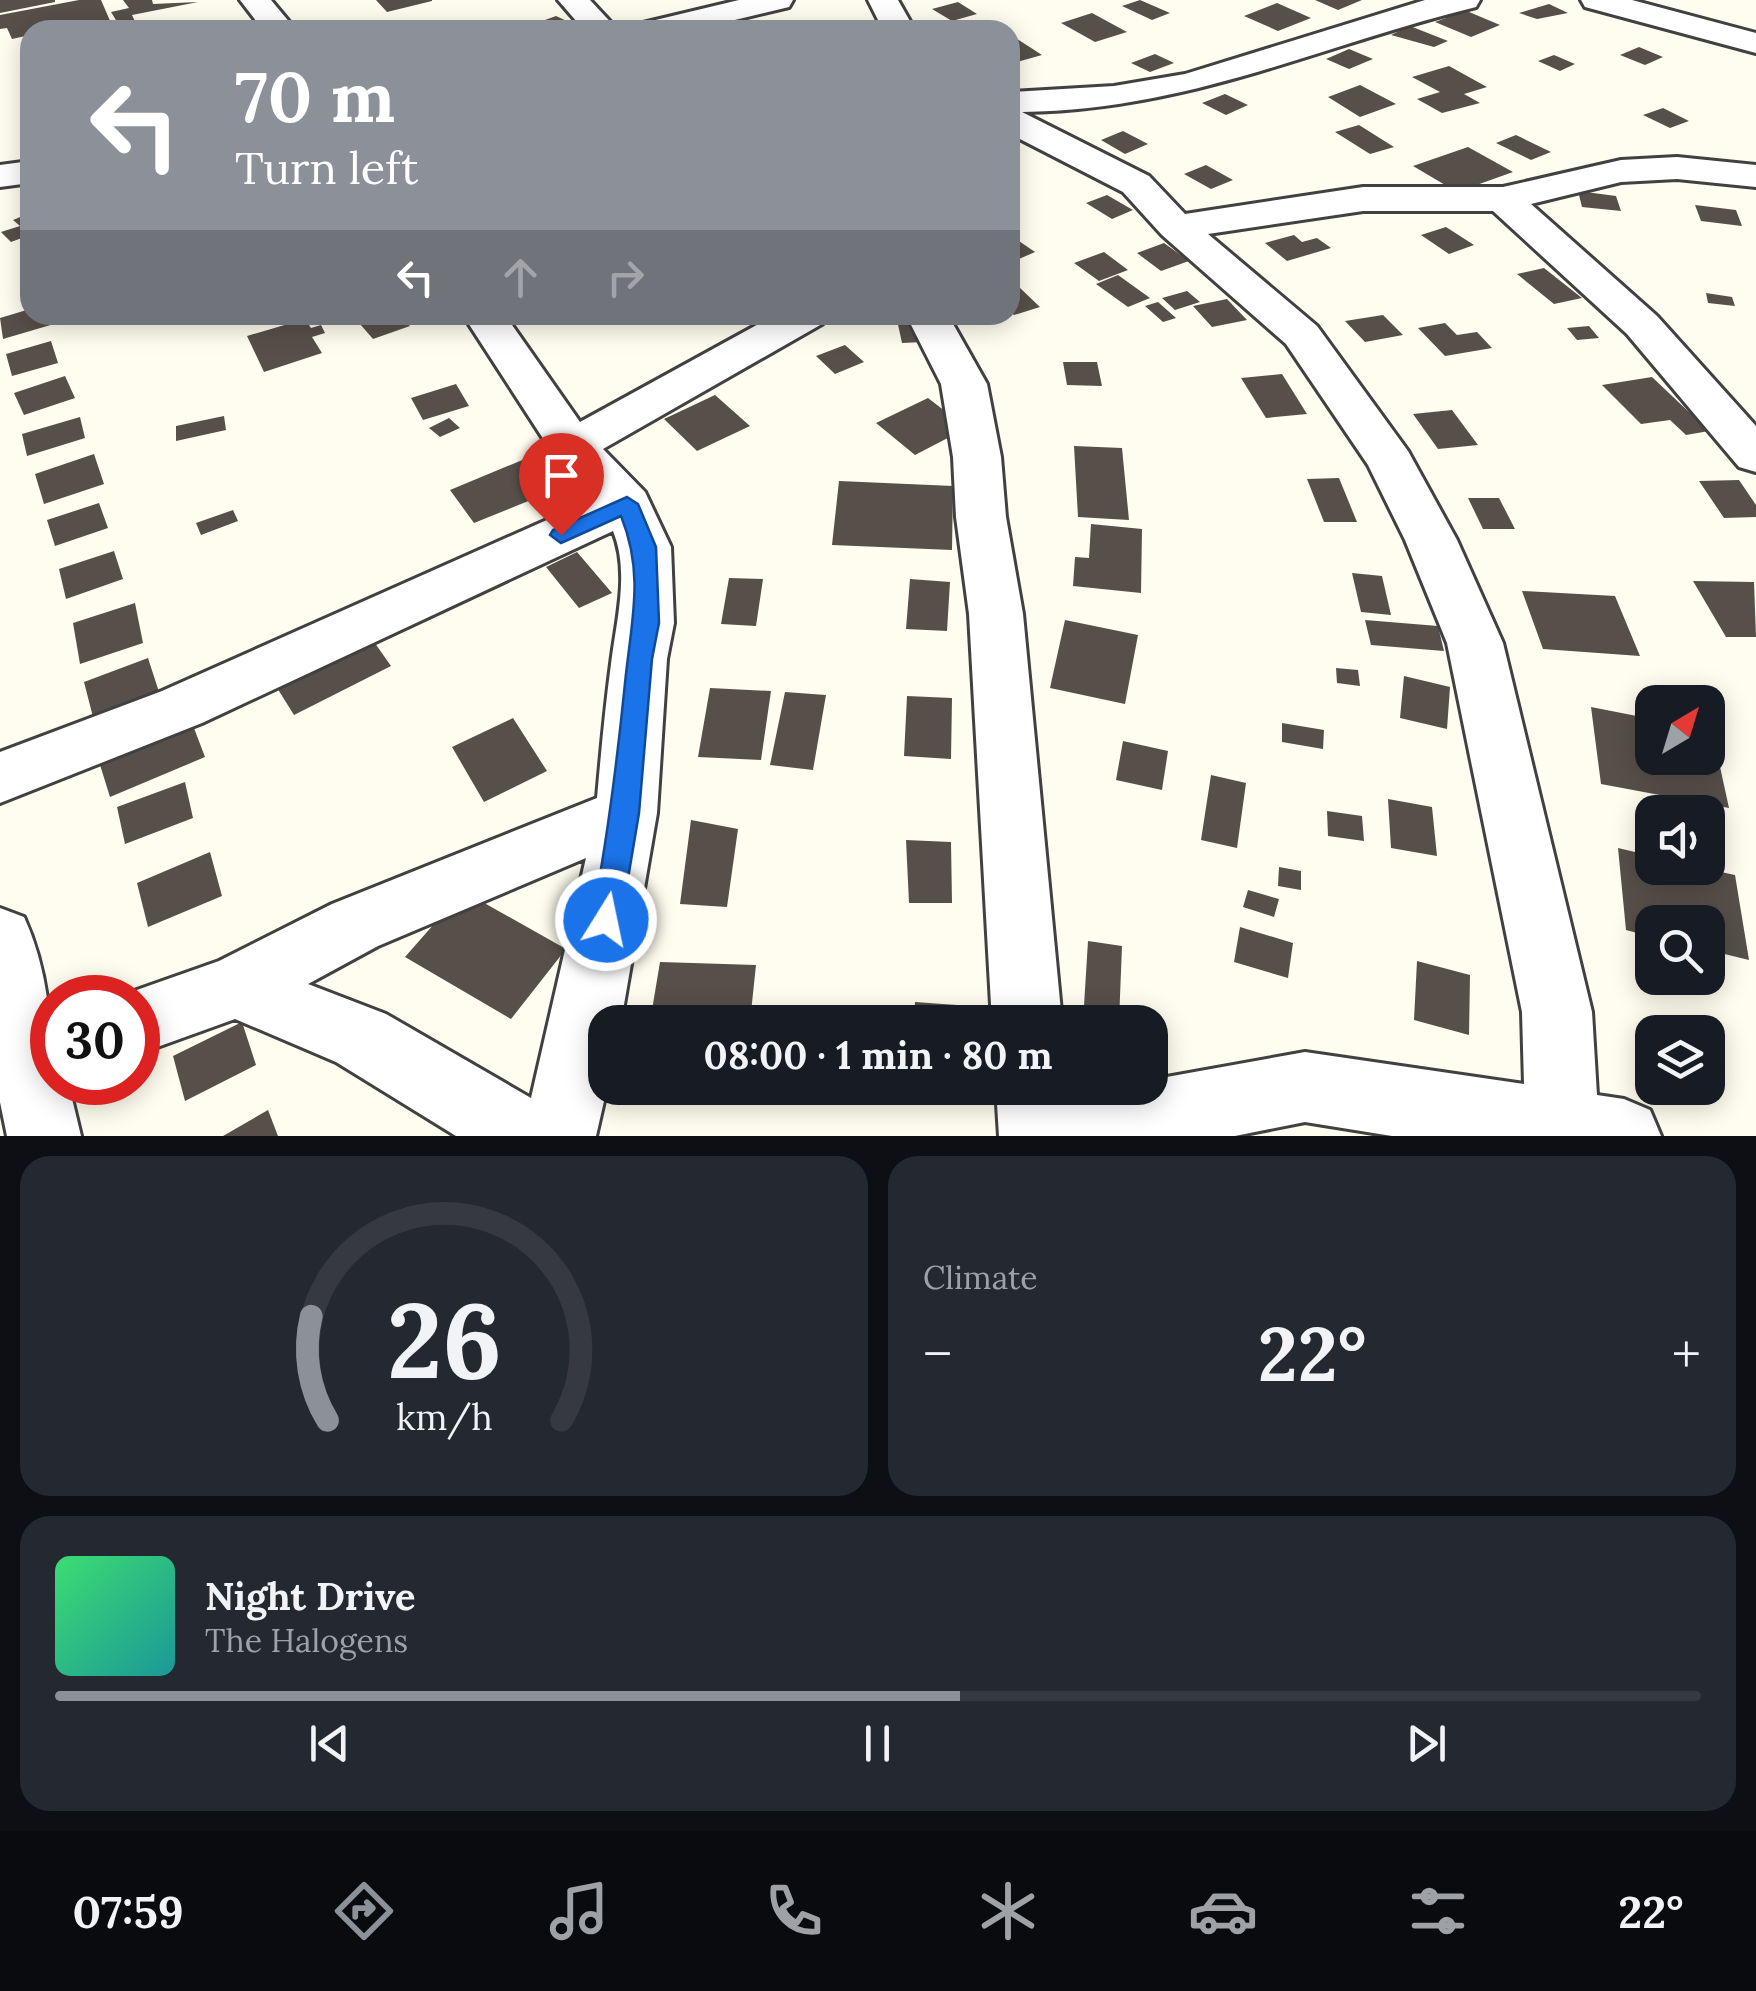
<!DOCTYPE html>
<meta charset="utf-8">
<style>
body{margin:0;font-family:Lora,serif;background:#242831;color:#f1f3f6;height:100vh;display:flex;flex-direction:column;font-size:38px;white-space:nowrap}
*{box-sizing:border-box;margin:0}
p{font-size:32px;color:#9ea1a6}
.icon{flex:none;width:55px;height:55px;fill:none;stroke:currentColor;stroke-width:2;stroke-linecap:round;stroke-linejoin:round}
.map{position:relative;height:1136px;overflow:hidden}
.side{display:flex;flex-direction:column;gap:20px;padding:20px;background:#0d0f14;flex:1}
.side>*{flex:none}
.banner{position:absolute;left:20px;top:20px;width:1000px;height:305px;border-radius:30px;box-shadow:0 5px 25px #0003;background:#8c9099;color:#fff;overflow:hidden}
.needle{width:65px;rotate:38deg}
.tools{position:absolute;left:1635px;top:685px;display:grid;gap:20px}
.tools a{display:grid;place-items:center;width:90px;height:90px;border-radius:20px;background:#171b24;box-shadow:0 5px 25px #0003;font-size:50px}
.speed{position:absolute;left:30px;top:975px;display:flex;gap:20px;font-size:50px;font-weight:700;text-align:center}
.speed>*{display:grid;place-content:center;width:130px;height:130px;border-radius:50%;background:#171b24;box-shadow:0 5px 25px #0003;line-height:1}
.speed .limit{border:15px solid #d22;background:#fff;color:#111}
.pin{position:absolute;display:grid;place-items:center;width:85px;height:85px;color:#fff;margin:-102px -42px;border-radius:50% 50% 50% 0;rotate:-45deg;box-shadow:0 0 10px #0007}
.pin .icon{rotate:45deg}
.me{position:absolute;width:110px;margin:-55px;rotate:10deg;stroke-linejoin:round;filter:drop-shadow(0 0 8px #0008)}
.turn{display:flex;align-items:center;gap:35px;height:210px;padding:0 50px;font-size:45px}
.turn .icon{width:130px;height:130px;stroke-width:2.5}
.turn b{display:block;font-size:70px;line-height:85px}
.lanes{display:flex;align-items:center;height:95px;padding:0 50px;background:#0003;justify-content:center;gap:50px;direction:ltr}
.lanes .off{opacity:.35}
.big{font-size:75px;font-weight:800;line-height:1.1}
.side .tile{flex:1;display:flex;flex-direction:column;justify-content:center;gap:15px;min-width:0;padding:0 35px;border-radius:30px;background:#242831}
.side .dial{align-items:center;gap:0}
.dial svg{height:260px;overflow:visible;fill:none;stroke:#363941;stroke-width:7;stroke-linecap:round;text-anchor:middle}
.dial text{fill:#f1f3f6;stroke:none}
.song{display:flex;align-items:center;gap:30px}
.cover{width:120px;height:120px;border-radius:15px;background:linear-gradient(135deg,hsl(140 70% 55%),hsl(180 70% 35%))}
.played{height:10px;border-radius:5px;background:linear-gradient(90deg,#8c9099 55%,#363941 55%)}
.keys{display:flex;justify-content:space-around;direction:ltr}
.heat{display:flex;justify-content:space-between;align-items:center;font-size:55px;direction:ltr}
.side .tiles{flex:1;display:grid;gap:20px;grid-template-columns:1fr 1fr}
.tile:last-child{grid-column:span 2}
.trip{position:absolute;left:588px;top:1005px;width:580px;height:100px;border-radius:30px;background:#171b24;box-shadow:0 5px 25px #0003;font-weight:800;line-height:100px;text-align:center}
.dock{display:flex;height:160px;justify-content:space-around;align-items:center;background:#090b0e;color:#9ea1a6}
.dock .icon{width:70px;height:70px}
.dock .selected{color:#8c9099}
.dock b{font-size:45px;color:#f1f3f6}
.map>svg:first-child{display:block}
</style>
<div class="map">
<svg width="1756" height="1136" viewBox="0 0 1756 1136">
<rect width="100%" height="100%" fill="#fffdef"/>
<path fill="#57504a" d="M0,0h55v2l-55,11z
M79,0h22l13,30h-43l20,-8 -36,8h-25v5l-18,4 -5,-11 -7,1v-14z
M123,0h29l1,4 45,-2 -66,13 7,15h-17l-11,-18 18,-4z
M376,0h56v1l-45,11z
M1140,0l30,13 -18,7 -30,-14z
M1315,0h47l-24,10z
M958,2l19,12 -25,7 -20,-12z
M1277,3l34,15 -33,13 -34,-15z
M1549,4l19,9 -31,6 -18,-6z
M1462,9l38,16 -29,12 -36,-15 11,-4 -10,-5z
M1092,13l35,19 -32,10 -34,-19z
M556,16l13,6 -21,8 -22,-3z
M1410,26l38,15 -14,6 -43,-12z
M1014,37l28,18 -25,7 -7,-4v-20z
M1639,47l24,10 -18,8 -25,-10z
M1349,49l24,10 -24,10 -23,-10z
M1155,54l19,9 -24,9 -19,-9z
M1554,55l21,9 -15,7 -22,-10z
M1449,66l38,21 -23,7 16,9 -38,10 -25,-14 23,-7 -28,-15z
M1360,85l36,19 -36,13 -32,-20z
M1225,94l23,11 -22,10 -24,-12z
M1663,108l26,13 -19,7 -27,-13z
M1359,125l35,22 -24,7 -35,-22z
M1123,131l25,13 -23,10 -24,-14z
M1516,135l35,17 -20,8 -35,-17z
M1468,147l45,25 -56,20 -44,-26z
M1206,165l27,15 -22,9 -27,-15z
M1578,191l38,5 5,15 -39,-4z
M1107,195l26,15 -21,9 -26,-16z
M1695,205l41,5 6,16 -41,-5z
M30,213v22l-19,7 -10,-10 19,-6 -7,-6z
M1446,227l28,18 -25,9 -28,-19z
M1010,235l25,17 -25,11z
M1294,235l8,7 15,-4 14,10 -44,13 -22,-18z
M1164,243l25,18 -28,10 -24,-18z
M1104,252l24,18 -29,11 -25,-18z
M1544,268l38,30 -28,6 -37,-30z
M1118,275l32,23 -22,9 -32,-23z
M1020,288l20,19 -26,8 -4,-3v-21z
M1187,291l13,11 -25,8 -13,-12z
M1706,293l26,4 3,9 -27,-3z
M1227,299l20,21 -35,7 -19,-21z
M1158,302l18,16 -13,4 -18,-16z
M30,309v6h21l3,9 -51,15 -3,-21z
M385,315h16l9,11 -37,13 -13,-15z
M1383,315l20,20 -38,7 -20,-21z
M305,319l6,9 10,-3 4,8 -13,4 10,16 -58,19 -17,-36z
M918,319l5,23 -21,1 -5,-23z
M1445,323l12,12 20,-3 15,16 -47,8 -27,-28z
M1589,326l10,12 -22,2 -10,-12z
M51,341l7,22 -46,13 -6,-22z
M845,345l19,17 -29,12 -19,-18z
M1063,362h34l5,24 -35,-1z
M1282,374l25,40 -41,4 -25,-40z
M65,376l10,22 -51,17 -10,-22z
M1652,377l57,54 -23,4 -16,-15 -29,4 -39,-39z
M456,384l13,22 -46,14 -12,-22z
M715,395l35,31 -53,25 -33,-32z
M928,398l39,30 -52,27 -39,-32z
M1452,410l26,35 -40,4 -25,-35z
M224,416l2,14 -50,11v-15z
M80,417l5,21 -58,18 -5,-22z
M449,418l11,10 -20,9 -11,-9z
M1074,446l48,2 7,72 -51,-3z
M94,454l10,30 -60,20 -9,-30z
M532,456l26,33 -84,34 -24,-33z
M1339,478l18,44h-33l-17,-43z
M1739,480l17,25v12l-32,1 -25,-37z
M839,481l114,5 -1,64 -120,-5z
M1468,498h31l16,31h-32z
M99,503l9,25 -53,18 -8,-26z
M233,510l5,11 -37,14 -5,-12z
M1091,524l51,5 -1,64 -68,-7 2,-29 14,1z
M114,551l9,28 -57,20 -7,-30z
M577,552l35,41 -33,15 -33,-41z
M1352,573l30,3 9,39 -30,-3z
M729,578l34,1 -7,47 -35,-2z
M910,579l40,3 -3,49 -41,-2z
M1693,581l61,1 2,55h-30z
M1522,591l93,5 25,60 -97,-7z
M135,603l8,40 -63,21 -7,-41z
M1065,620l73,15 -13,69 -75,-16z
M1365,620l73,6 6,25 -73,-6z
M365,629l26,37 -97,49 -25,-40z
M148,658l12,37 -66,26 -10,-39z
M1336,668l22,2 2,16 -23,-3z
M1404,676l46,11 -3,42 -47,-11z
M710,688l61,3 -10,69 -63,-3z
M785,692l41,3 -13,75 -43,-5z
M907,696l45,2 -1,61 -47,-3z
M1591,707l61,12v39h56v-29l4,1 17,78 -128,-24z
M189,715l16,42 -95,40 -14,-45z
M513,718l34,53 -63,31 -32,-55z
M1282,723l42,7 -1,19 -41,-7z
M1123,741l45,10 -6,39 -46,-10z
M1211,775l35,8 -9,65 -36,-8z
M185,782l8,36 -68,26 -8,-37z
M1388,799l44,8 5,49 -46,-8z
M1327,811l35,5 2,25 -36,-5z
M691,820l47,9 -11,78 -47,-3z
M906,840l45,2 1,61h-43z
M1618,848l34,8v12h50l33,7 14,85 -41,-10v-28h-56v15l-26,-7z
M210,852l12,44 -74,31 -11,-44z
M1279,867l22,4v19l-23,-4z
M1248,890l31,9 -5,18 -31,-10z
M463,891l103,58 -55,70 -106,-62z
M1240,927l53,16 -5,35 -54,-16z
M1088,941l34,5 -3,76h-36z
M1417,961l53,14 -1,60 -55,-15z
M660,962l96,3 -6,57h-100z
M915,1002l42,3 -1,17h-42z
M242,1022l14,43 -71,36 -12,-45z
M678,1088h65l-1,5 -64,-2z
M268,1110l10,26h-55z"/>
<g fill="none" stroke-linecap="round" stroke-linejoin="round">
<g stroke="#414141" stroke-width="6">
<path id="street" d="M240,0h31l25,30h-33z
M558,0h32l28,30h-34z
M739,0h54l-4,7 -96,23h-55l5,-7z
M868,0h30l17,30h-32z
M1425,0h55l-4,7c-159,39 -286,103 -454,105l127,64 36,38 178,-27h140l118,-27 56,-3 79,8v22l-79,-8 -56,3 -90,22 126,112 99,110v46l-17,-5 -112,-133 -134,-123h-130l-155,23 109,92 91,125 49,89 46,103 89,369 5,83 27,4 26,11 11,26h-269l-87,-14 -70,14h-236l-3,-48h72l1,7 41,-7h40v-8l155,-28 219,32 -2,-72 -75,-369 -42,-103 -37,-75 -82,-121 -124,-109 -39,-43 -113,-58v-42l104,-6 71,-12z
M1581,0h51l124,33v20l-171,-46z
M30,161v22l-30,4v-22z
M463,315h42l75,107 195,-107h53l-6,9 -219,125 42,43 26,55 3,76 -7,36 -10,154 -36,209h-16l2,66 -11,48h-140l-120,-74 -101,-43 -97,35v-56h-24l105,-37 113,-57 265,-106c4,-45 8,-90 14,-134 5,-43 19,-91 2,-133l-411,192 -202,80v-51l162,-61 432,-192 -39,-42zM586,858l-55,240 -145,-84 -78,-30 70,-38z
M906,315h42l39,69 14,73 5,60 17,97 39,408h-70l-23,-408 -13,-97 -3,-60 -12,-73z
M0,908l24,9c24,53 28,108 28,165h16l13,54h-74l-7,-34z"/>
</g>
<use href="#street" fill="#fff" fill-rule="evenodd"/>
</g>
<path fill="#1a73e8" stroke="#114b97" stroke-width="2.5" d="M627,497l11,7 18,43 3,76 -7,36 -13,154 -18,107 -5,9 -10,4 -10,-4 -4,-9c15,-79 25,-157 33,-237 6,-61 20,-108 -4,-167l-60,27 -11,-8 3,-5z"/>
</svg>
<div class="tools">
<a><svg class="needle" viewBox="-14 -14 28 28"><path d="M0-13l5 13h-10z" fill="#e53935"/><path d="M0 13l5-13h-10z" fill="#9ea1a6"/></svg></a>
<a><svg class="icon" aria-label="sound" viewBox="0 0 24 24"><path d="M4 9h4l5-4v14l-5-4H4zM17 9q2 3 0 6"/></svg></a>
<a><svg class="icon" aria-label="search" viewBox="0 0 24 24"><circle cx="10" cy="10" r="6"/><path d="M15 15l6 6"/></svg></a>
<a><svg class="icon" aria-label="layers" viewBox="0 0 24 24"><path d="M12 4l9 5-9 5-9-5zM3 14l9 5 9-5"/></svg></a>
</div>
<div class="speed"><div class="limit">30</div></div>
<div class="pin" style="left:561px;top:535px;background:#d93025"><svg class="icon" aria-label="arrive" viewBox="0 0 24 24"><path d="M6 21V4h12l-3 4 3 4H6"/></svg></div>
<svg class="me" style="left:606px;top:920px" viewBox="-20 -20 40 40"><circle r="17" fill="#1a73e8" stroke="#fff" stroke-width="3"/><path d="M0-11L8 9 0 5-8 9z" fill="#fff"/></svg>
<div class="trip">08:00 · 1 min · 80 m</div>
<div class="banner">
<div class="turn"><svg class="icon" aria-label="left" viewBox="0 0 24 24"><path d="M17 20v-9H6M10 6l-5 5 5 5"/></svg><div><b>70 m</b>Turn left</div></div>
<div class="lanes"><svg class="icon" aria-label="left" viewBox="0 0 24 24"><path d="M17 20v-9H6M10 6l-5 5 5 5"/></svg><svg class="icon off" aria-label="ahead" viewBox="0 0 24 24"><path d="M12 20V5M6 11l6-6 6 6"/></svg><svg class="icon off" aria-label="right" viewBox="0 0 24 24"><path d="M7 20v-9h11M14 6l5 5-5 5"/></svg></div>
</div>
</div>
<section class="side">
<div class="tiles">
<div class="tile dial"><svg viewBox="0 0 100 80">
<path d="M14 69A42 42 0 1 1 86 69"/>
<path d="M14 69A42 42 0 0 1 9 37" stroke="#8c9099"/>
<text x="50" y="56" font-size="32" font-weight="700">26</text>
<text x="50" y="72" font-size="11">km/h</text>
</svg></div>
<div class="tile"><p>Climate</p>
<div class="heat"><a>−</a><b class="big">22°</b><a>+</a></div>
</div>
<div class="tile">
<div class="song"><i class="cover"></i><div><b>Night Drive</b><p>The Halogens</p></div></div>
<div class="played"></div>
<div class="keys"><svg class="icon" aria-label="previous" viewBox="0 0 24 24"><path d="M18 5L8 12l10 7zM5 5v14"/></svg><svg class="icon" aria-label="pause" viewBox="0 0 24 24"><path d="M8 5v14M16 5v14"/></svg><svg class="icon" aria-label="next" viewBox="0 0 24 24"><path d="M6 5l10 7-10 7zM19 5v14"/></svg></div>
</div>
</div>
</section>
<nav class="dock">
<b>07:59</b>
<svg class="icon selected" aria-label="directions" viewBox="0 0 24 24"><path d="M12 3l9 9-9 9-9-9zM9 14v-3h6M13 9l2 2-2 2"/></svg>
<svg class="icon" aria-label="music" viewBox="0 0 24 24"><path d="M9 18V5l10-2v13"/><circle cx="6" cy="18" r="3"/><circle cx="16" cy="16" r="3"/></svg>
<svg class="icon" aria-label="phone" viewBox="0 0 24 24"><path d="M5 4h4l2 5-3 2q2 4 5 5l2-3 5 2v4C11 20 4 13 5 4z"/></svg>
<svg class="icon" aria-label="climate" viewBox="0 0 24 24"><path d="M12 3v18M4 7l16 10M4 17L20 7"/></svg>
<svg class="icon" aria-label="car" viewBox="0 0 24 24"><path d="M5 17H2v-5l4-1 3-4h7l3 4 3 1v5h-3M9 17h6M6 11h13"/><circle cx="7" cy="17" r="2"/><circle cx="17" cy="17" r="2"/></svg>
<svg class="icon" aria-label="filters" viewBox="0 0 24 24"><path d="M4 7h16M4 17h16"/><circle cx="9" cy="7" r="2"/><circle cx="15" cy="17" r="2"/></svg>
<b>22°</b>
</nav>
